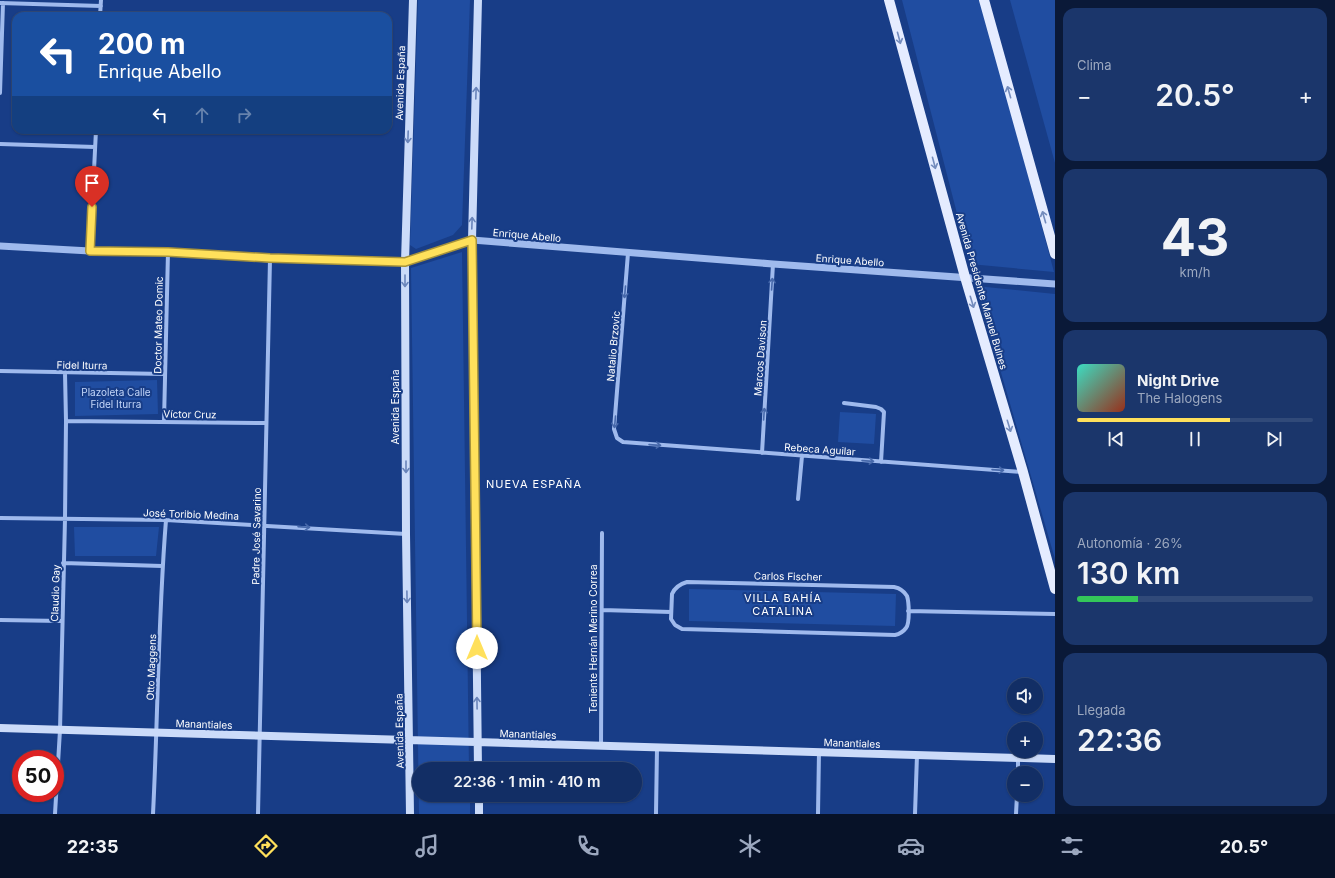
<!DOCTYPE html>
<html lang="es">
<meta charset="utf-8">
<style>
body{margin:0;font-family:Inter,sans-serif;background:#1b366b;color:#f1f3f6;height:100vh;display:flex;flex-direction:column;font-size:15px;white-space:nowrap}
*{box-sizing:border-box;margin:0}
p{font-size:13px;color:#9ca8bf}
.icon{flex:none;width:22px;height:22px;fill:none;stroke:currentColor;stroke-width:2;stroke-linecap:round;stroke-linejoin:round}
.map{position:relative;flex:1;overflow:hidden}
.panel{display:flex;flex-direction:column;gap:8px;padding:8px;background:#0a1938;width:280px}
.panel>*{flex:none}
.guide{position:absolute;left:12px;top:12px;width:380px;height:122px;border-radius:12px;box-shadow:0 1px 3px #0004,0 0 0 1px #314a79;background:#1a4fa0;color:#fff;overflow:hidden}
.buttons{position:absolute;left:1007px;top:678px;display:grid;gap:8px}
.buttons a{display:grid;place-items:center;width:36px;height:36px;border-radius:50%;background:#122e65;box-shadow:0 1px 3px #0004,0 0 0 1px #314a79;font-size:20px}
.speed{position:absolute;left:12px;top:750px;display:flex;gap:8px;font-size:20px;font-weight:700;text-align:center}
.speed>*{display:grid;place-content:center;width:52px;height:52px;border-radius:50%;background:#122e65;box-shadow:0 1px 3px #0004,0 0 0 1px #314a79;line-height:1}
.speed .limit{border:6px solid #d22;background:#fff;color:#111}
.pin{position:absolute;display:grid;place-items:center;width:34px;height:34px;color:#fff;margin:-41px -17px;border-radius:50% 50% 50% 0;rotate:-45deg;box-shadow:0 0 4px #0007}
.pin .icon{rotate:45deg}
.me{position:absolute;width:44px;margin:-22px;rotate:0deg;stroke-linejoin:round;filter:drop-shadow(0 0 3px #0008)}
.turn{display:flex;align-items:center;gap:14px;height:84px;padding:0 20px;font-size:18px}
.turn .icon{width:52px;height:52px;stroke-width:2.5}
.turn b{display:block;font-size:28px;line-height:34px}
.lanes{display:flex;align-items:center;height:38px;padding:0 20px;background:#0003;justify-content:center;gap:20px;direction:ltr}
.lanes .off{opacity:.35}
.big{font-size:30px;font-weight:600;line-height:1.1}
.panel .tile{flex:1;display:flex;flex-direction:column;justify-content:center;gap:6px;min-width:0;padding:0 14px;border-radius:12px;background:#1b366b}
.panel .dial{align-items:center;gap:0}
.dial b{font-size:52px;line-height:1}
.song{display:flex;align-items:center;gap:12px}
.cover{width:48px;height:48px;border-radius:6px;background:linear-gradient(135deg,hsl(170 70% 55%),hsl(10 70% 35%))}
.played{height:4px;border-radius:2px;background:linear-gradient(90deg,#ffe05b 65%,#314a79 65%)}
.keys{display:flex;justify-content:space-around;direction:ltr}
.heat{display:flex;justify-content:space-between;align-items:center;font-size:22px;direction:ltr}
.charge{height:6px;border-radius:3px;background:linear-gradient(90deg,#34c759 26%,#314a79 0)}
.trip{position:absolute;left:412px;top:762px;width:230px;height:40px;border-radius:20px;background:#122e65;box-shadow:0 1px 3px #0004,0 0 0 1px #314a79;font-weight:600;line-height:40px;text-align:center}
.dock{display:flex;height:64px;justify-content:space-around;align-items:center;background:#071228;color:#9ca8bf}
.dock .icon{width:28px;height:28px}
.dock .on{color:#ffe05b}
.dock b{font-size:18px;color:#f1f3f6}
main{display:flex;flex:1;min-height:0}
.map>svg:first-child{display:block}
</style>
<main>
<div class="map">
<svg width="1055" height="814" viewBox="0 0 1055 814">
<rect width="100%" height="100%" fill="#183d87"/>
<path fill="#204da1" d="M418,0h52l-8,225 -9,10 -37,14 -6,-4z
M902,0h79l73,272 -84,-8z
M1010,0h45v163z
M462,252l7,517h-50v26h51v19h-51l-8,-546z
M976,286l79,8v265z
M157,380l1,34 -83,2v-34z
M840,412l36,2 -2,30 -36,-2z
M74,527h85l-3,29h-81z
M689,589l207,5 -1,32 -206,-5z"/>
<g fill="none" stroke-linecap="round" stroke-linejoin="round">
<path stroke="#9fbaed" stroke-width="4" d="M0,3l101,3
M100,16l1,-16
M0,93l3,-90
M0,144l95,3
M90,251l6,-121
M628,253l-14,176 3,9 6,4 399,30
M0,371l165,3
M844,403l32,4 5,2 3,3 -3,50
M66,421l200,2
M164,421l4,-169
M762,453l11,-189
M798,499l4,-43
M0,518l166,2 240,14
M63,563l99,3
M687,582l207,5c5,1 10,4 13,9 2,6 3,27 -1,32 -3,4 -6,6 -11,7l-213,-6 -7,-4 -4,-6 1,-25c3,-7 8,-10 15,-12z
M602,610l69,2
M908,611l147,3
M0,620l62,1
M601,746l1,-213
M1018,773v-15
M55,814l5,-84 5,-211 1,-98 -1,-48
M153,814c5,-98 5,-196 13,-294
M258,814l12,-555
M656,814l1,-66
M818,814l1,-62
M915,814l2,-59
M1016,814l1,-19"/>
<path stroke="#9fbaed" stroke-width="7" d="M0,246l90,5 78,1 102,7 135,3 67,-22 301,24 282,20"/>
<path stroke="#cbdbf9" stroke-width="8" d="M0,728l1055,31
M478,769l-6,-529 6,-240
M479,795v19
M410,814l-4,-280 -1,-272 8,-262"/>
<path stroke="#e5ecff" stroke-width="10" d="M889,0l76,277 58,195 32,117
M984,0l71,254"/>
</g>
<defs><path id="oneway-shaft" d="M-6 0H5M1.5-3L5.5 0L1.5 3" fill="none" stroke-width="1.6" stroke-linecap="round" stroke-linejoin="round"/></defs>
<g stroke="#748cbd">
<use href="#oneway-shaft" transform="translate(899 38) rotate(75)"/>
<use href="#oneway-shaft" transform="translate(1009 92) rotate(-106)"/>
<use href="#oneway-shaft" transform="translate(934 163) rotate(75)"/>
<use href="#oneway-shaft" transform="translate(1044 217) rotate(-106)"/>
<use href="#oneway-shaft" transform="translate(972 302) rotate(73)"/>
<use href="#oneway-shaft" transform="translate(1009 426) rotate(73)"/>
</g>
<g stroke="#6984ba">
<use href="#oneway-shaft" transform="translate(476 93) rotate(-88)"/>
<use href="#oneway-shaft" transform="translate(408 137) rotate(92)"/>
<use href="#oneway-shaft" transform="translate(472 223) rotate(-88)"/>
<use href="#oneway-shaft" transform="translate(405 281) rotate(90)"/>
<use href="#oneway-shaft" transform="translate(406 467) rotate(90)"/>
<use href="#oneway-shaft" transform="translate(407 597) rotate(89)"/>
<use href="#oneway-shaft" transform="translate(477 703) rotate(-91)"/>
</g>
<g stroke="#4769ab">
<use href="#oneway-shaft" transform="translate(772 284) rotate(-86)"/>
<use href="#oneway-shaft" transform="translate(625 292) rotate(95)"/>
<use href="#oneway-shaft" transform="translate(764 414) rotate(-86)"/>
<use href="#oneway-shaft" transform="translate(615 422) rotate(95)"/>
<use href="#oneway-shaft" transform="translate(655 445) rotate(4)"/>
<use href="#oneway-shaft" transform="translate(868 461) rotate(4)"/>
<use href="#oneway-shaft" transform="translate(998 470) rotate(4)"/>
<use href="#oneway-shaft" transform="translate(304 527) rotate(4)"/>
</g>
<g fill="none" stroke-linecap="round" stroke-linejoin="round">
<g stroke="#a6923b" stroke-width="10">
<path id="route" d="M92,207l-2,44 78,1 102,6 135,4 67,-22 5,408"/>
</g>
<use href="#route" stroke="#ffe05b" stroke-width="7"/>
</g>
<g text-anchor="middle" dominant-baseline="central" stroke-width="4" stroke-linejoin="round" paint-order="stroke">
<g font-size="10" fill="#fff" stroke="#183d87">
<text transform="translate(400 83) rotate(-88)">Avenida España</text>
<text transform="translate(527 235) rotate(5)">Enrique Abello</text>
<text transform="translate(850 260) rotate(4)">Enrique Abello</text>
<text transform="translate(982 291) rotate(74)">Avenida Presidente Manuel Bulnes</text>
<text transform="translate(158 325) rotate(-89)">Doctor Mateo Domic</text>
<text transform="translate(613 346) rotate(-85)">Natalio Brzovic</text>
<text transform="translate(760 358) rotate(-86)">Marcos Davison</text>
<text transform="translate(82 365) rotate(1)">Fidel Iturra</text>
<text transform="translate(395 407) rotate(-90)">Avenida España</text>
<text transform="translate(190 414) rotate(1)">Víctor Cruz</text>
<text transform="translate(820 449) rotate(4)">Rebeca Aguilar</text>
<text transform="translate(191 514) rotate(2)">José Toribio Medina</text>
<text transform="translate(256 536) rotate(-89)">Padre José Savarino</text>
<text transform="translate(788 576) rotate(1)">Carlos Fischer</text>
<text transform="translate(55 593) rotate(-88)">Claudio Gay</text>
<text transform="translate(593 639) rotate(-90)">Teniente Hernán Merino Correa</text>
<text transform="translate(151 667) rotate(-88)">Otto Maggens</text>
<text transform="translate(204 724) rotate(2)">Manantiales</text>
<text transform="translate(399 731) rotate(-91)">Avenida España</text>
<text transform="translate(528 734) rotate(2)">Manantiales</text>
<text transform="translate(852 743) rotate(2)">Manantiales</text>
</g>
<g font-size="10" fill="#c4d7fa" stroke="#183d87">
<text x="116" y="392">Plazoleta Calle<tspan x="116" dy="12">Fidel Iturra</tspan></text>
</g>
<g font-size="11" letter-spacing="1" fill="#fff" stroke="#183d87">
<text x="534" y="484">NUEVA ESPAÑA</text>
<text x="783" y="598">VILLA BAHÍA<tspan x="783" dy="13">CATALINA</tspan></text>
</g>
</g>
</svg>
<div class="buttons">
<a><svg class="icon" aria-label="sound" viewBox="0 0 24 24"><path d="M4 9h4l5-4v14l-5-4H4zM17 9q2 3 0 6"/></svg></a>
<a>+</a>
<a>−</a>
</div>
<div class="speed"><div class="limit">50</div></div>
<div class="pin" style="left:92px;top:207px;background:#d93025"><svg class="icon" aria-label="arrive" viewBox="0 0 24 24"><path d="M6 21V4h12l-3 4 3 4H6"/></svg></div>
<svg class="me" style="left:477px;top:648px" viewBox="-20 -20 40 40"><circle r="19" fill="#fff"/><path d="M0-13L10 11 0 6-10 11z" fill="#ffe05b"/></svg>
<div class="trip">22:36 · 1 min · 410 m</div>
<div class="guide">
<div class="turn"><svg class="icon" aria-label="left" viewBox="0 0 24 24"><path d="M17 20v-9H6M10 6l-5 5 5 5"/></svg><div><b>200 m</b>Enrique Abello</div></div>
<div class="lanes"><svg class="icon" aria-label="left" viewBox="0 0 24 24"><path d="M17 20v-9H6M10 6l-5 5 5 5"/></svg><svg class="icon off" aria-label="ahead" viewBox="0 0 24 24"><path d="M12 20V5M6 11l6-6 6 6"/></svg><svg class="icon off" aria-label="right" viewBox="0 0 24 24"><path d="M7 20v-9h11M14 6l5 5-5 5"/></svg></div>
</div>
</div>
<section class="panel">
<div class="tile"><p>Clima</p>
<div class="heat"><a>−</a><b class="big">20.5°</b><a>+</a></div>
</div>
<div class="tile dial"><b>43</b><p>km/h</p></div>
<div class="tile">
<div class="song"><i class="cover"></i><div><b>Night Drive</b><p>The Halogens</p></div></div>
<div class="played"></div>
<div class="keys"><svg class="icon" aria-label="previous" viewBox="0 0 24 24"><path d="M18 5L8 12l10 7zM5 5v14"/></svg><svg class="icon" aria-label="pause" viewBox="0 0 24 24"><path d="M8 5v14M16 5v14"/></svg><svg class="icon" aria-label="next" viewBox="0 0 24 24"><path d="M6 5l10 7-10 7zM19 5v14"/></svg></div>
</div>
<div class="tile"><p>Autonomía · 26%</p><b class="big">130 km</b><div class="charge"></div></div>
<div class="tile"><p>Llegada</p><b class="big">22:36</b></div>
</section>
</main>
<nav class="dock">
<b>22:35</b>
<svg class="icon on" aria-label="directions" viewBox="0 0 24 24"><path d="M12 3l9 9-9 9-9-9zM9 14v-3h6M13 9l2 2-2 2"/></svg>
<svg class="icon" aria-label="music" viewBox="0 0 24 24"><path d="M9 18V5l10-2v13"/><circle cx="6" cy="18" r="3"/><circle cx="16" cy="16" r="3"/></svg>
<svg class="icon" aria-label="phone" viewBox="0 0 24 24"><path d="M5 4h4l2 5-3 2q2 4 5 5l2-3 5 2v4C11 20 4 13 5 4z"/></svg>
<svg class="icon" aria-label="climate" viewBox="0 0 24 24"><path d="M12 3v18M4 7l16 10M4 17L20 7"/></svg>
<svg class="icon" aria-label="car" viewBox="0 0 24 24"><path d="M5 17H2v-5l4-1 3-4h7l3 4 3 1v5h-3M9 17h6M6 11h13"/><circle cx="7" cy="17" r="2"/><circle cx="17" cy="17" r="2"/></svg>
<svg class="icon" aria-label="filters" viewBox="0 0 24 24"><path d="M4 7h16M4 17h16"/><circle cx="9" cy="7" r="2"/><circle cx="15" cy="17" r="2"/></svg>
<b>20.5°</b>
</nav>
